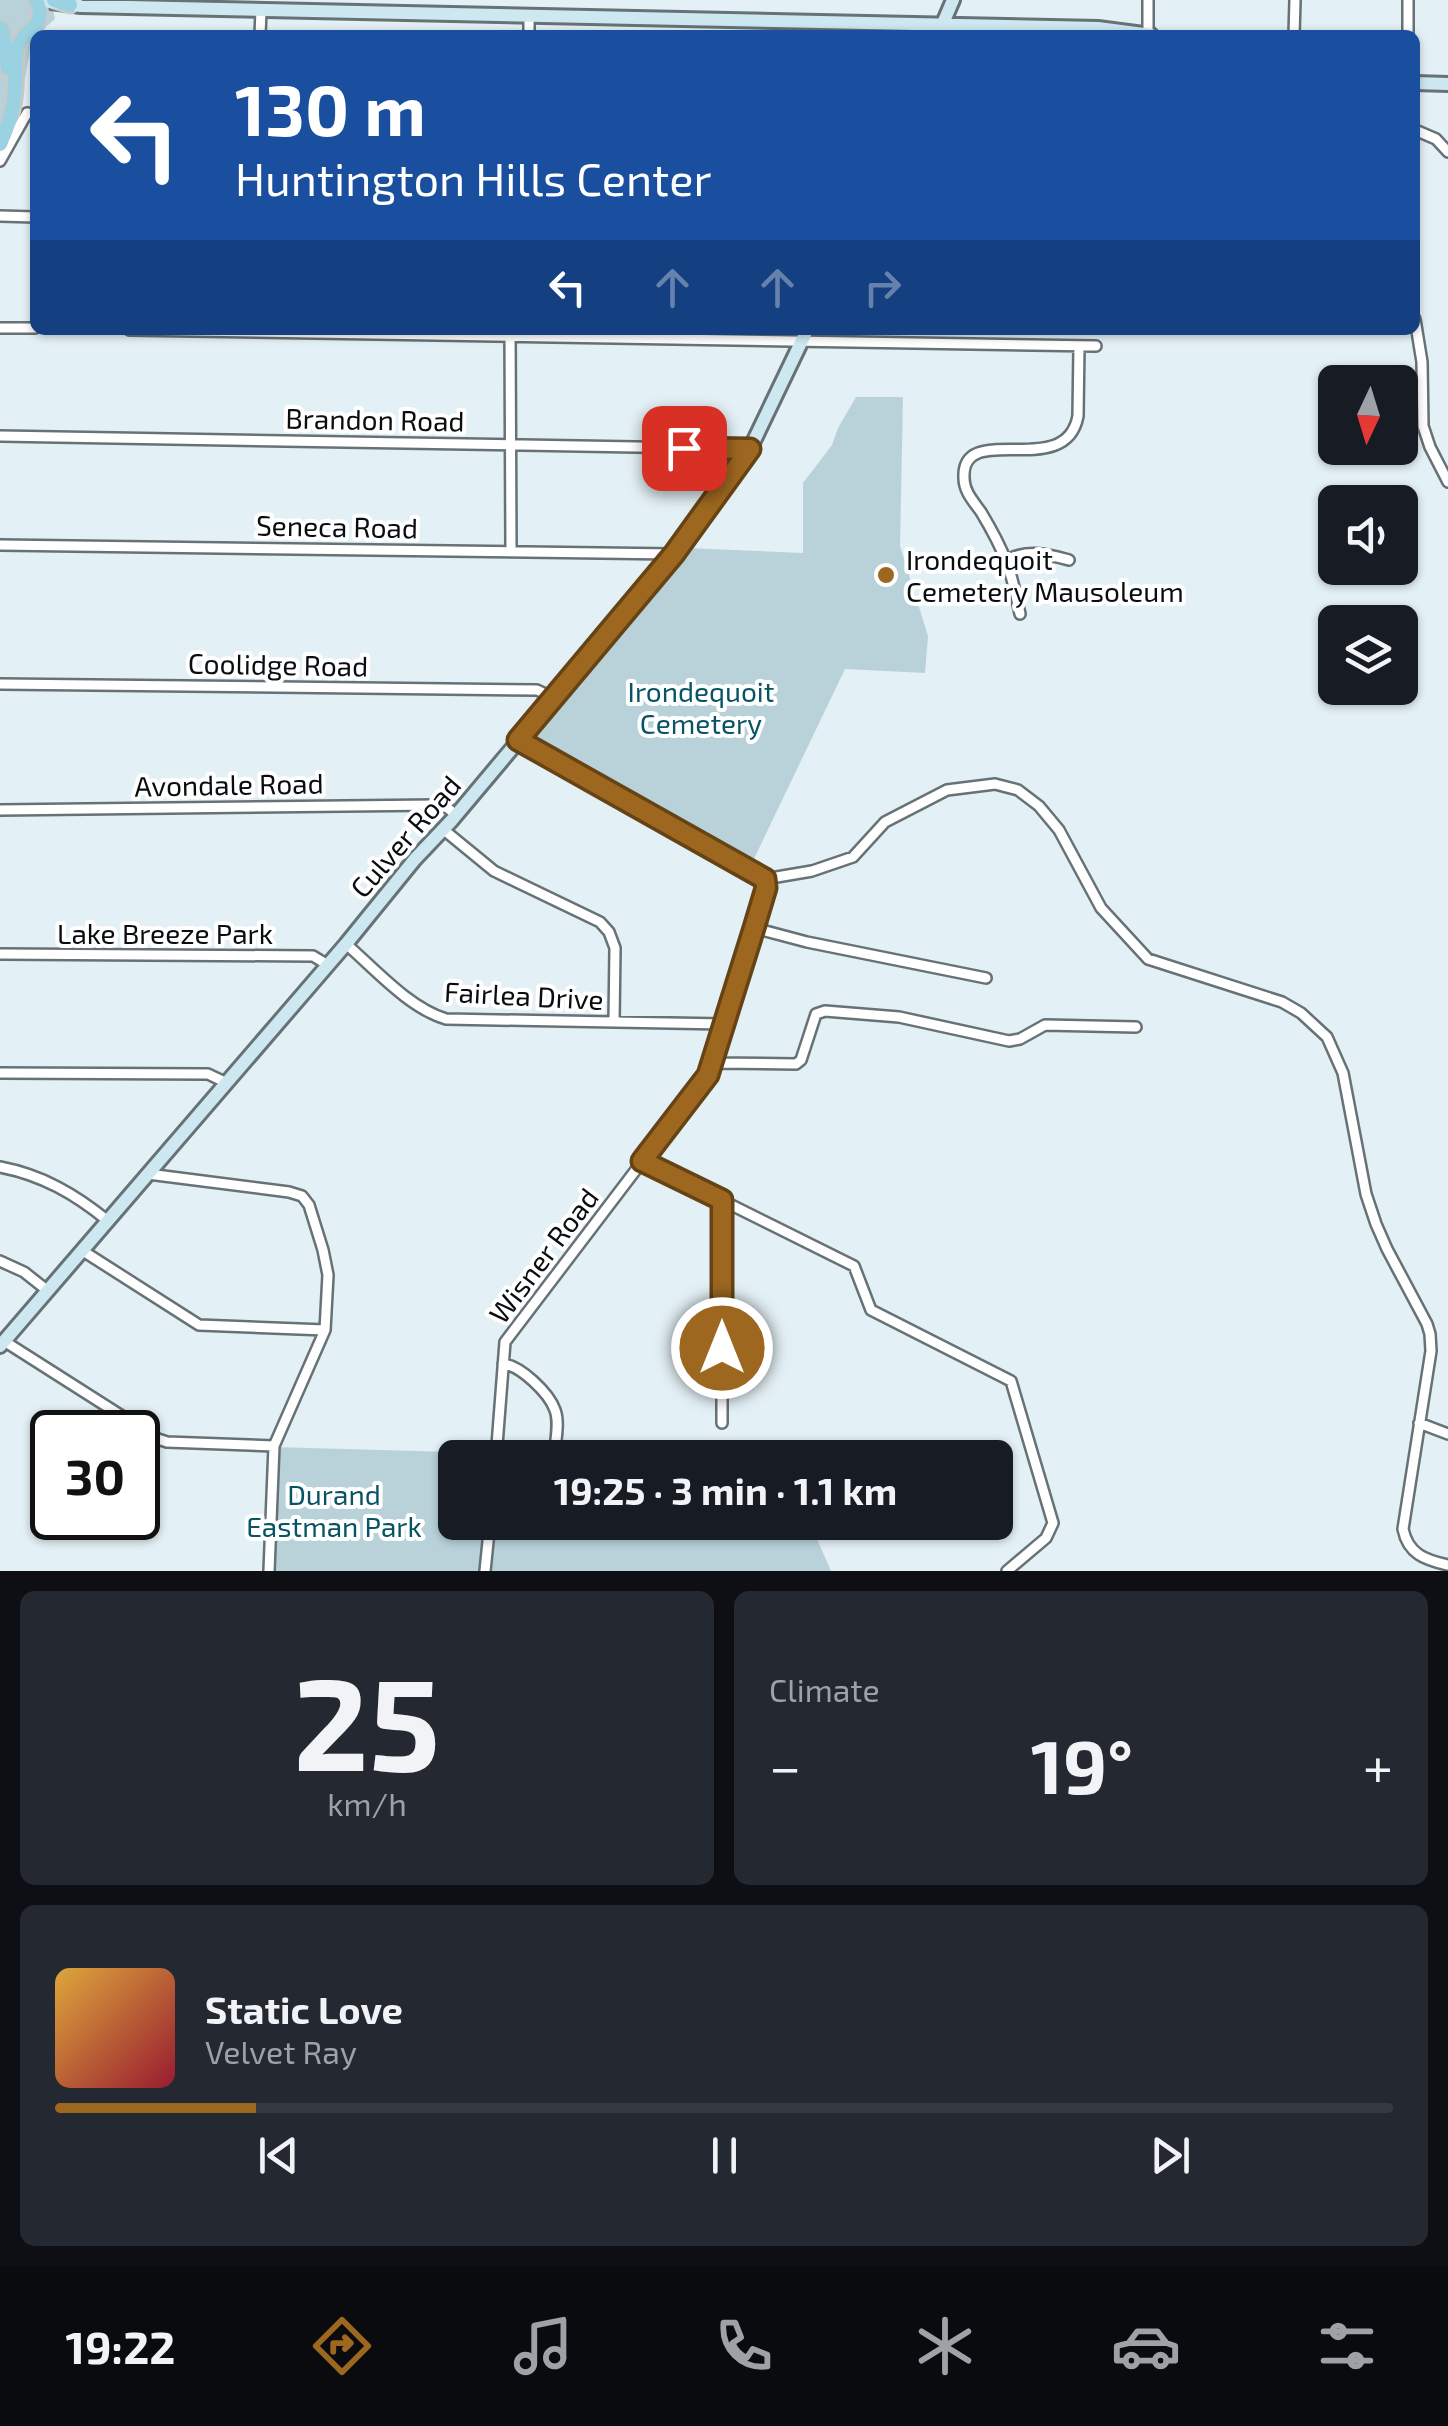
<!DOCTYPE html>
<meta charset="utf-8">
<style>
body{margin:0;font-family:"Exo 2",sans-serif;background:#242831;color:#f1f3f6;height:100vh;display:flex;flex-direction:column;font-size:38px;white-space:nowrap}
*{box-sizing:border-box;margin:0}
p{font-size:32px;color:#9ea1a6}
.icon{flex:none;width:55px;height:55px;fill:none;stroke:currentColor;stroke-width:2;stroke-linecap:round;stroke-linejoin:round}
.map{position:relative;height:1571px;overflow:hidden}
.panel{display:flex;flex-direction:column;gap:20px;padding:20px;background:#0d0f14;flex:1}
.panel>*{flex:none}
.banner{position:absolute;left:30px;top:30px;width:1390px;height:305px;border-radius:15px;box-shadow:0 2px 8px #0004;background:#1a4fa0;color:#fff;overflow:hidden}
.needle{width:65px;rotate:184deg}
.controls{position:absolute;left:1318px;top:365px;display:grid;gap:20px}
.controls a{display:grid;place-items:center;width:100px;height:100px;border-radius:15px;background:#171b24;box-shadow:0 2px 8px #0004;font-size:50px}
.speed{position:absolute;left:30px;top:1410px;display:flex;gap:20px;font-size:50px;font-weight:700;text-align:center}
.speed>*{display:grid;place-content:center;width:130px;height:130px;border-radius:50%;background:#171b24;box-shadow:0 2px 8px #0004;line-height:1}
.speed .limit{border:5px solid #111;border-radius:15px;background:#fff;color:#111}
.pin{position:absolute;display:grid;place-items:center;width:85px;height:85px;color:#fff;margin:-42px;border-radius:20px;box-shadow:0 5px 15px #0006}
.me{position:absolute;width:110px;margin:-55px;rotate:0deg;stroke-linejoin:round;filter:drop-shadow(0 0 8px #0008)}
.turn{display:flex;align-items:center;gap:35px;height:210px;padding:0 40px;font-size:45px}
.turn .icon{width:130px;height:130px;stroke-width:2.5}
.turn b{display:block;font-size:70px;line-height:85px}
.lanes{display:flex;align-items:center;height:95px;padding:0 40px;background:#0003;justify-content:center;gap:50px;direction:ltr}
.lanes .off{opacity:.35}
.big{font-size:75px;font-weight:700;line-height:1.1}
.panel .card{flex:1;display:flex;flex-direction:column;justify-content:center;gap:15px;min-width:0;padding:0 35px;border-radius:15px;background:#242831}
.panel .dial{align-items:center;gap:0}
.dial b{font-size:130px;line-height:1}
.song{display:flex;align-items:center;gap:30px}
.cover{width:120px;height:120px;border-radius:15px;background:linear-gradient(135deg,hsl(40 70% 55%),hsl(350 70% 35%))}
.played{height:10px;border-radius:5px;background:linear-gradient(90deg,#9d6720 15%,#363941 15%)}
.keys{display:flex;justify-content:space-around;direction:ltr}
.heat{display:flex;justify-content:space-between;align-items:center;font-size:55px;direction:ltr}
.panel .tiles{flex:1;display:grid;gap:20px;grid-template-columns:1fr 1fr}
.card:last-child{grid-column:span 2}
.trip{position:absolute;left:438px;top:1440px;width:575px;height:100px;border-radius:15px;background:#171b24;box-shadow:0 2px 8px #0004;font-weight:700;line-height:100px;text-align:center}
.tab-bar{display:flex;height:160px;justify-content:space-around;align-items:center;background:#090b0e;color:#9ea1a6}
.tab-bar .icon{width:70px;height:70px}
.tab-bar .on{color:#9d6720}
.tab-bar b{font-size:45px;color:#f1f3f6}
.map>svg:first-child{display:block}
</style>
<div class="map">
<svg width="1448" height="1571" viewBox="0 0 1448 1571">
<rect width="100%" height="100%" fill="#e3f0f5"/>
<path fill="#b9d2da" d="M0,0h51l4,19 -23,20 -15,85 -17,32z
M856,397h47l-3,149 28,90 -3,37 -80,-4 -94,196 -212,-119 -5,-4 -2,-8 155,-186 116,5v-70l29,-38 6,-17z
M274,1447l213,6 14,4 -46,1v64l348,1 10,7 18,41h-561z"/>
<g fill="none" stroke-linecap="round" stroke-linejoin="round">
<g stroke="#677276" stroke-width="14">
<path id="street" d="M1148,34v-34
M260,35l1,-25
M529,35v-19
M1294,35l1,-35
M1408,35v-35
M1415,130l21,9 12,13
M0,161l27,-48 8,1
M0,216l35,1
M1415,319l7,43 1,64 7,21 18,35
M0,328h35
M129,330l967,16
M510,330l1,221
M0,436l750,13
M0,545l674,9
M1006,560c23,-11 40,-6 63,0
M1020,614c-4,-18 -7,-36 -14,-53 -6,-16 -16,-34 -25,-49 -7,-10 -17,-20 -17,-34 -3,-59 102,4 114,-62l1,-70
M0,684l537,6 17,8
M519,740l246,139 47,-8 41,-14 32,-35 62,-32 48,-6 23,6 21,16 20,24 42,78 47,51 134,43 19,11 26,24 16,36 23,121 10,30 11,25 40,75 3,10 1,17 -28,178c5,25 22,31 45,36
M0,810l436,-5h8l12,10
M444,830l50,41 106,51 9,10 6,16 -1,74
M754,928l53,14 179,36
M346,944c29,25 63,64 100,75l278,5
M0,954l313,2 15,9
M712,1063l84,1 5,-4 15,-46 9,-3 74,6 110,24 11,-2 25,-14 91,2
M0,1073l208,1 19,9
M643,1161l211,105 17,44 140,71 42,142 -7,15 -39,33
M0,1167c42,8 75,27 108,54
M148,1174l141,18 13,4 7,9 14,45 5,25 -3,55 -51,116 -5,125
M83,1251l116,74 126,5
M0,1261l24,11 24,19
M4,1341l154,98 9,3 107,4
M503,1364c17,1 46,29 52,46 5,13 0,33 -1,48
M722,1423v-223
M1419,1423l29,11
M496,1458l9,-116 203,-267 46,-147 12,-40 -1,-9
M485,1571l5,-49"/>
</g>
<g stroke="#677276" stroke-width="18">
<path id="secondary" d="M37,0l44,6 1017,22 53,7
M938,35l15,-35
M1415,83l33,1
M0,1346l346,-402 69,-85 37,-39 209,-249 49,-64 40,-58 57,-119"/>
</g>
<g stroke="#c9caca" stroke-width="19">
<path id="primary" d="M54,0l16,5
M2,29l6,39
M0,144c8,-17 14,-35 15,-55 1,-13 -2,-28 2,-41 8,-21 32,-20 19,-48"/>
</g>
<use href="#street" stroke="#fff" stroke-width="9"/>
<use href="#secondary" stroke="#cde8f1" stroke-width="12"/>
<use href="#primary" stroke="#9bd2e2" stroke-width="14"/>
</g>
<g fill="none" stroke-linecap="round" stroke-linejoin="round">
<g stroke="#664315" stroke-width="25">
<path id="route" d="M684,448l66,1 -76,105 -156,186 247,139 1,9 -12,40 -46,147 -66,86 80,39v148"/>
</g>
<use href="#route" stroke="#9d6720" stroke-width="18"/>
</g>
<circle fill="#9d6720" stroke="#fff" stroke-width="4" cx="886" cy="575" r="10"/>
<g text-anchor="middle" dominant-baseline="central" stroke-width="8" stroke-linejoin="round" paint-order="stroke">
<g font-size="28" fill="#090d0f" stroke="#fff">
<text transform="translate(375 419) rotate(1)">Brandon Road</text>
<text transform="translate(337 526) rotate(1)">Seneca Road</text>
<text transform="translate(278 664) rotate(1)">Coolidge Road</text>
<text transform="translate(229 784) rotate(-1)">Avondale Road</text>
<text transform="translate(405 836) rotate(-49)">Culver Road</text>
<text x="165" y="933">Lake Breeze Park</text>
<text transform="translate(524 995) rotate(3)">Fairlea Drive</text>
<text transform="translate(543 1255) rotate(-53)">Wisner Road</text>
</g>
<g font-size="28" fill="#090d0f" stroke="#fff" text-anchor="start">
<text x="906" y="559">Irondequoit<tspan x="906" dy="32">Cemetery Mausoleum</tspan></text>
</g>
<g font-size="28" fill="#085364" stroke="#fff">
<text x="701" y="691">Irondequoit<tspan x="701" dy="32">Cemetery</tspan></text>
<text x="334" y="1494">Durand<tspan x="334" dy="32">Eastman Park</tspan></text>
</g>
</g>
</svg>
<div class="controls">
<a><svg class="needle" viewBox="-14 -14 28 28"><path d="M0-13l5 13h-10z" fill="#e53935"/><path d="M0 13l5-13h-10z" fill="#9ea1a6"/></svg></a>
<a><svg class="icon" aria-label="sound" viewBox="0 0 24 24"><path d="M4 9h4l5-4v14l-5-4H4zM17 9q2 3 0 6"/></svg></a>
<a><svg class="icon" aria-label="layers" viewBox="0 0 24 24"><path d="M12 4l9 5-9 5-9-5zM3 14l9 5 9-5"/></svg></a>
</div>
<div class="speed"><div class="limit">30</div></div>
<div class="pin" style="left:684px;top:448px;background:#d93025"><svg class="icon" aria-label="arrive" viewBox="0 0 24 24"><path d="M6 21V4h12l-3 4 3 4H6"/></svg></div>
<svg class="me" style="left:722px;top:1348px" viewBox="-20 -20 40 40"><circle r="17" fill="#9d6720" stroke="#fff" stroke-width="3"/><path d="M0-11L8 9 0 5-8 9z" fill="#fff"/></svg>
<div class="trip">19:25 · 3 min · 1.1 km</div>
<div class="banner">
<div class="turn"><svg class="icon" aria-label="left" viewBox="0 0 24 24"><path d="M17 20v-9H6M10 6l-5 5 5 5"/></svg><div><b>130 m</b>Huntington Hills Center</div></div>
<div class="lanes"><svg class="icon" aria-label="left" viewBox="0 0 24 24"><path d="M17 20v-9H6M10 6l-5 5 5 5"/></svg><svg class="icon off" aria-label="ahead" viewBox="0 0 24 24"><path d="M12 20V5M6 11l6-6 6 6"/></svg><svg class="icon off" aria-label="ahead" viewBox="0 0 24 24"><path d="M12 20V5M6 11l6-6 6 6"/></svg><svg class="icon off" aria-label="right" viewBox="0 0 24 24"><path d="M7 20v-9h11M14 6l5 5-5 5"/></svg></div>
</div>
</div>
<section class="panel">
<div class="tiles">
<div class="card dial"><b>25</b><p>km/h</p></div>
<div class="card"><p>Climate</p>
<div class="heat"><a>−</a><b class="big">19°</b><a>+</a></div>
</div>
<div class="card">
<div class="song"><i class="cover"></i><div><b>Static Love</b><p>Velvet Ray</p></div></div>
<div class="played"></div>
<div class="keys"><svg class="icon" aria-label="previous" viewBox="0 0 24 24"><path d="M18 5L8 12l10 7zM5 5v14"/></svg><svg class="icon" aria-label="pause" viewBox="0 0 24 24"><path d="M8 5v14M16 5v14"/></svg><svg class="icon" aria-label="next" viewBox="0 0 24 24"><path d="M6 5l10 7-10 7zM19 5v14"/></svg></div>
</div>
</div>
</section>
<nav class="tab-bar">
<b>19:22</b>
<svg class="icon on" aria-label="directions" viewBox="0 0 24 24"><path d="M12 3l9 9-9 9-9-9zM9 14v-3h6M13 9l2 2-2 2"/></svg>
<svg class="icon" aria-label="music" viewBox="0 0 24 24"><path d="M9 18V5l10-2v13"/><circle cx="6" cy="18" r="3"/><circle cx="16" cy="16" r="3"/></svg>
<svg class="icon" aria-label="phone" viewBox="0 0 24 24"><path d="M5 4h4l2 5-3 2q2 4 5 5l2-3 5 2v4C11 20 4 13 5 4z"/></svg>
<svg class="icon" aria-label="climate" viewBox="0 0 24 24"><path d="M12 3v18M4 7l16 10M4 17L20 7"/></svg>
<svg class="icon" aria-label="car" viewBox="0 0 24 24"><path d="M5 17H2v-5l4-1 3-4h7l3 4 3 1v5h-3M9 17h6M6 11h13"/><circle cx="7" cy="17" r="2"/><circle cx="17" cy="17" r="2"/></svg>
<svg class="icon" aria-label="filters" viewBox="0 0 24 24"><path d="M4 7h16M4 17h16"/><circle cx="9" cy="7" r="2"/><circle cx="15" cy="17" r="2"/></svg>
</nav>
